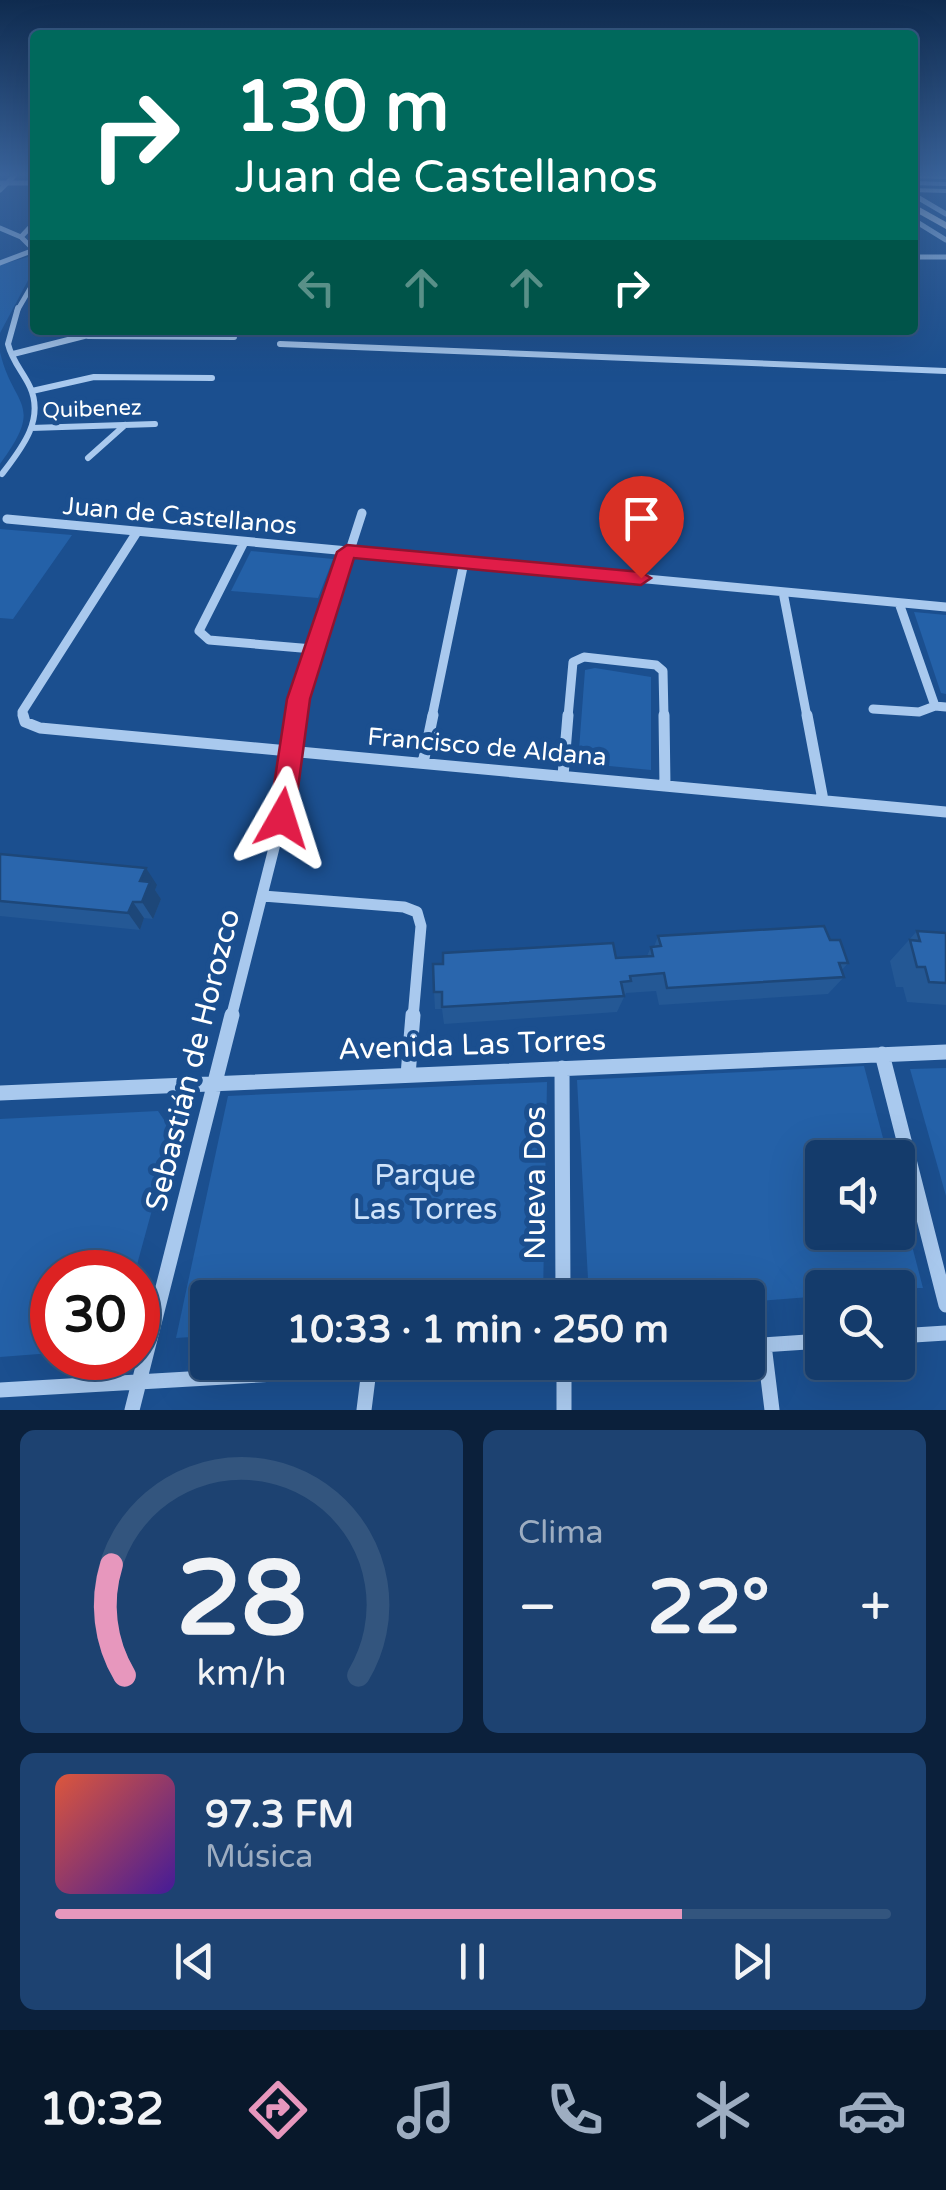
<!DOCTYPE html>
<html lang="es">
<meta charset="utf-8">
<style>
body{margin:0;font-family:"Varela Round",sans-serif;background:#1d4271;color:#f1f3f6;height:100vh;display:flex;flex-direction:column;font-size:38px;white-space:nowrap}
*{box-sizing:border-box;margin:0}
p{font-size:32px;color:#9dadc1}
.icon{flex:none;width:55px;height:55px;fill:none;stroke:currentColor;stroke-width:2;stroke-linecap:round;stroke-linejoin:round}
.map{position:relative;height:1410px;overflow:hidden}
.sheet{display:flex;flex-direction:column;gap:20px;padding:20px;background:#0b203b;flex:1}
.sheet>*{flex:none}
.banner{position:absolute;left:30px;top:30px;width:888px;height:305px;border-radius:10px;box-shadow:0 10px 40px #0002,0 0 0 2px #33557e;background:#00695c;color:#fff;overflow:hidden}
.controls{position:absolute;left:805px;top:1140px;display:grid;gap:20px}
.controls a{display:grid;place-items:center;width:110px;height:110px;border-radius:10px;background:#143b6b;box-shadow:0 10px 40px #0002,0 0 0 2px #33557e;font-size:50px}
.speed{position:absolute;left:30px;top:1250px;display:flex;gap:20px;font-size:50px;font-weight:700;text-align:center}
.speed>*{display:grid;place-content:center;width:130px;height:130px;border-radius:50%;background:#143b6b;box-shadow:0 10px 40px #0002,0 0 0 2px #33557e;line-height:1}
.speed .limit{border:15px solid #d22;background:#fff;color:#111}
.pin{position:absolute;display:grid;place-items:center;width:85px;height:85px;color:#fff;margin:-102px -42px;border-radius:50% 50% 50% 0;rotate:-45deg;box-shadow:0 0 10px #0007}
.pin .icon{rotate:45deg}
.me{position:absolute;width:110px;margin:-55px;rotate:6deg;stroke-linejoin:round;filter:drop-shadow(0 0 8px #0008)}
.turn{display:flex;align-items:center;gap:35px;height:210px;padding:0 40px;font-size:45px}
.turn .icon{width:130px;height:130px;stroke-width:2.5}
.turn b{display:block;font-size:70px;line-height:85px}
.lanes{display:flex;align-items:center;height:95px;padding:0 40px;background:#0003;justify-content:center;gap:50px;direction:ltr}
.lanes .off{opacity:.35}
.big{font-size:75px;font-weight:700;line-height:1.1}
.sheet .tile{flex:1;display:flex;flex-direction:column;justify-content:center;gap:15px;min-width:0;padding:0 35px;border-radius:15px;background:#1d4271}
.sheet .dial{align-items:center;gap:0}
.dial svg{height:260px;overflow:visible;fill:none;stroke:#33557e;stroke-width:7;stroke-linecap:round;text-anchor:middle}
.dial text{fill:#f1f3f6;stroke:none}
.song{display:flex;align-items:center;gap:30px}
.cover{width:120px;height:120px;border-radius:15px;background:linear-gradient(135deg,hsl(10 70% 55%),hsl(260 70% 35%))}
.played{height:10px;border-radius:5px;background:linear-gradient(90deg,#e797bd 75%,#33557e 75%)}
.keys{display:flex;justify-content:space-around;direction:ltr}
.heat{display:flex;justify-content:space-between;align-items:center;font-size:55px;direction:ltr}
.sheet .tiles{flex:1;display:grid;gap:20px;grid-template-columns:1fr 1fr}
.tile:last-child{grid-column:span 2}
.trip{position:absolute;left:190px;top:1280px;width:575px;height:100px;border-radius:10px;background:#143b6b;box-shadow:0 10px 40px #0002,0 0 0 2px #33557e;font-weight:700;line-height:100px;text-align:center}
.tab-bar{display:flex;height:160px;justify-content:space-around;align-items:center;background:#08182b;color:#9dadc1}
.tab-bar .icon{width:70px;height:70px}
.tab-bar .selected{color:#e797bd}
.tab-bar b{font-size:45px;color:#f1f3f6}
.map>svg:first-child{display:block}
</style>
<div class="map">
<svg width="946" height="1410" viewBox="0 0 946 1410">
<rect width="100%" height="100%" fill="#1b4f8f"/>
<path fill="#2461a8" d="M31,256l2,15 -33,62v-68z
M0,352c13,56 46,50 0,112z
M0,529l72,6 -59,84 -13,-1z
M251,551l82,8 -15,39 -87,-7z
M914,612l32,3v79l-5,-1z
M595,668l56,9v93l-73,-7 7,-93z
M864,1066l24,91 -66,1v74h76v-40l25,96h-101v8l-74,6v-4l-159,-1 -12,-217z
M946,1068v128l-36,-127z
M547,1082l-4,215 -335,1 -1,38 -31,2 52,-242z
M158,1111l15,22 -38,139h-83v81l-52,4v-238z"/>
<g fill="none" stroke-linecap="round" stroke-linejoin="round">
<path stroke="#9cc4f0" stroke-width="4" d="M912,183l34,1"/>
<path stroke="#a9c9ee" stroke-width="5" d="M0,183h35
M0,190l15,-15
M912,194l34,20
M912,219l34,21
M0,228l21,9 14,14
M21,237l14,-15
M912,257h34
M0,263l34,-13
M17,311l18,-31"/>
<path stroke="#a9c9ee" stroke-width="6" d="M88,336l146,1
M280,344l666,27
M13,354l79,-20
M32,391l62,-14 118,1
M31,428l124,-4
M88,458l37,-33
M2,474c19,-25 43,-54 28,-87 -7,-15 -18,-26 -22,-43l10,-36"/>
<path stroke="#a9c9ee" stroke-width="9" d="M7,519l939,88
M244,542l-45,89 10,9 104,9
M783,592l24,125
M899,603l36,103 11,1
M873,709l46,3 16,-6
M24,717l-2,-5 115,-180
M296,717l66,-204
M432,717l32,-155
M568,717l5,-55 11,-5 72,8 7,6 1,46"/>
<path stroke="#a9c9ee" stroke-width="11" d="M23,715l2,7 15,6 906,84
M664,715l1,71
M807,715l16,85
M423,763l10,-48
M563,776l5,-61
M282,818l14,-103
M263,896l141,11 13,5 4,14 -8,92
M231,1018l45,-178"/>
<path stroke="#a9c9ee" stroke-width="15" d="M882,1054l64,251
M562,1068l1,230
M408,1075l5,-60
M0,1093l946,-41
M898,1336l48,-3
M764,1345l8,65
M748,1346l74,-5
M564,1362v48
M0,1390l482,-28
M132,1410l100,-395
M364,1410l5,-40"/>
<path fill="#a9c9ee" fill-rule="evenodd" d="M912,175h34v4l-34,-1z
M912,188l34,1v4l-34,-1z"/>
<path fill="#d6e6fa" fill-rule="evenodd" d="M912,203l34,19v7l-34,-19z"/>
</g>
<path fill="#245895" d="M0,854l157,31 -2,5 6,9 -8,20 -9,-1 -4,12 -140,-14z
M917,931l29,2v72l-39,-3 -4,-15h-7l-6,-26z
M658,936l172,4 18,23 -6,7 2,7 -16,17 -169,11 -3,-14 -30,2 -9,19 -173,12 -2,-15h-7l-1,-17 182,-34 31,-2 4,-9h3z"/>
<path fill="#1d4779" d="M146,868l11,17 -2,5 6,9 -8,20 -11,-17 -2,-21z
M133,902l11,16 -4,12 -12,-17z"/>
<path fill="#2a66ad" stroke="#1d4779" stroke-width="2.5" d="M0,854l146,14 -6,13 10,1 -8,20h-9l-5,11 -128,-12z
M824,926l6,14h10l8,23h-9l5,14 -177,11 -3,-15 -34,3 1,5 -10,1 3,14 -182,11v-15h-8l-1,-28h10v-11l170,-10 3,15 37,-2 -2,-9 10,-1 -3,-10z
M917,931l29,2v50l-17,-1 -4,-15h-8l-7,-27 10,1z"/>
<linearGradient id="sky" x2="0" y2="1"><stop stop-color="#0f2b4f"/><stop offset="0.47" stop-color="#39639b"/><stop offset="1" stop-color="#39639b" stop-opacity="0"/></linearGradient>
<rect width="946" height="372" fill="url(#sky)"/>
<path fill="#e11d48" stroke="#92132f" stroke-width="2.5" d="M347,545l294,27 10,6 -10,7 -287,-27 -44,141 -16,119 -12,11 -13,-11 18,-119 50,-147z"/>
<g text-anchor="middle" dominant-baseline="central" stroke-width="10" stroke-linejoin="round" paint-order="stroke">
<g font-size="22" fill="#fff" stroke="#1b4f8f">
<text transform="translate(92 409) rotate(-2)">Quibenez</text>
</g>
<g font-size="25" fill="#fff" stroke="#1b4f8f">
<text transform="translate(180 516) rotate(5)">Juan de Castellanos</text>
<text transform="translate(487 747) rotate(5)">Francisco de Aldana</text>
</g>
<g font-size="30" fill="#fff" stroke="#1b4f8f">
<text transform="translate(472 1045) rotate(-2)">Avenida Las Torres</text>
<text transform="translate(193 1060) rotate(-76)">Sebastián de Horozco</text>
<text transform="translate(535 1183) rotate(-90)">Nueva Dos</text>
</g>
<g font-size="30" fill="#cfe3fa" stroke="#1b4f8f">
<text x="425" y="1175">Parque<tspan x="425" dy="34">Las Torres</tspan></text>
</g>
</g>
</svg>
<div class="controls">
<a><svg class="icon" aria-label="sound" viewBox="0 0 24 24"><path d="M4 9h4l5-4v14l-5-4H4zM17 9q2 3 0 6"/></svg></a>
<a><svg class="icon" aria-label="search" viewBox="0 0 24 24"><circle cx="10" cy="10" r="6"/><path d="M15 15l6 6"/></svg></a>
</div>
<div class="speed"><div class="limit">30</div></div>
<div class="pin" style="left:641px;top:578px;background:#d93025"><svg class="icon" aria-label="arrive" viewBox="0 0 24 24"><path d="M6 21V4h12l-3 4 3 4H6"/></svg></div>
<svg class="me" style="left:282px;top:818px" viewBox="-20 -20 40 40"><path d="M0-17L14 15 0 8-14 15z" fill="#e11d48" stroke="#fff" stroke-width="4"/></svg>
<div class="trip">10:33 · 1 min · 250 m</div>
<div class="banner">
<div class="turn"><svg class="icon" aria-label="right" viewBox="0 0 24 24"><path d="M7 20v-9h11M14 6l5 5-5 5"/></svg><div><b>130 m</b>Juan de Castellanos</div></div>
<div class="lanes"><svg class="icon off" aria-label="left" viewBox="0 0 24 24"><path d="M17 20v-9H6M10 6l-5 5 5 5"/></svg><svg class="icon off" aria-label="ahead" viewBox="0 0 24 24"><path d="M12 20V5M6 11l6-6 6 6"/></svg><svg class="icon off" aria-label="ahead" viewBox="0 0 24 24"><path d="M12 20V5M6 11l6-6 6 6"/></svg><svg class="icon" aria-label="right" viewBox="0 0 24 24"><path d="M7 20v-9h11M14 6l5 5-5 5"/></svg></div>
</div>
</div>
<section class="sheet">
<div class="tiles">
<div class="tile dial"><svg viewBox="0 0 100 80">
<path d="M14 69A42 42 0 1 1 86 69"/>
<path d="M14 69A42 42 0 0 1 10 35" stroke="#e797bd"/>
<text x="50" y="56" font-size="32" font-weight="700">28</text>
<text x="50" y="72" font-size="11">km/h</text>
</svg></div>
<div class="tile"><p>Clima</p>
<div class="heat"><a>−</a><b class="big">22°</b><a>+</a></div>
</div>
<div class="tile">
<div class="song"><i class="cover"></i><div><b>97.3 FM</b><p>Música</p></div></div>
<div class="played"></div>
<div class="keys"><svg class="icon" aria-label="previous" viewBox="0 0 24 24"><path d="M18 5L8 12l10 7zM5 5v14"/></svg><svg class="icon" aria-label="pause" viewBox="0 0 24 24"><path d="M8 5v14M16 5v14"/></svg><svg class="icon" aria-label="next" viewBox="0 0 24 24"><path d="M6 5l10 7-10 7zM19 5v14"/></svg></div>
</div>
</div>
</section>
<nav class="tab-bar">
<b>10:32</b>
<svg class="icon selected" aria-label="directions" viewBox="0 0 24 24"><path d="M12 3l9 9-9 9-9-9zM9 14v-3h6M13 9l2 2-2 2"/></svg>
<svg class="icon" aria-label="music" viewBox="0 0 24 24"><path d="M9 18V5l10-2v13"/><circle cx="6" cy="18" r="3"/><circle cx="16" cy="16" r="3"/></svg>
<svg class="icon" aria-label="phone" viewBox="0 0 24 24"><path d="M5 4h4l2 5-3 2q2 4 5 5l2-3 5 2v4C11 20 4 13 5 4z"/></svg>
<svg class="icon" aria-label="climate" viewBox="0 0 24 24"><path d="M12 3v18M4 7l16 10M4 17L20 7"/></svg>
<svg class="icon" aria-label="car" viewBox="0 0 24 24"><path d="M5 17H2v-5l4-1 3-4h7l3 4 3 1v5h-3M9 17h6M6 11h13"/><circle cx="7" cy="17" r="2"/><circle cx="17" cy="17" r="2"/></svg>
</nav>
